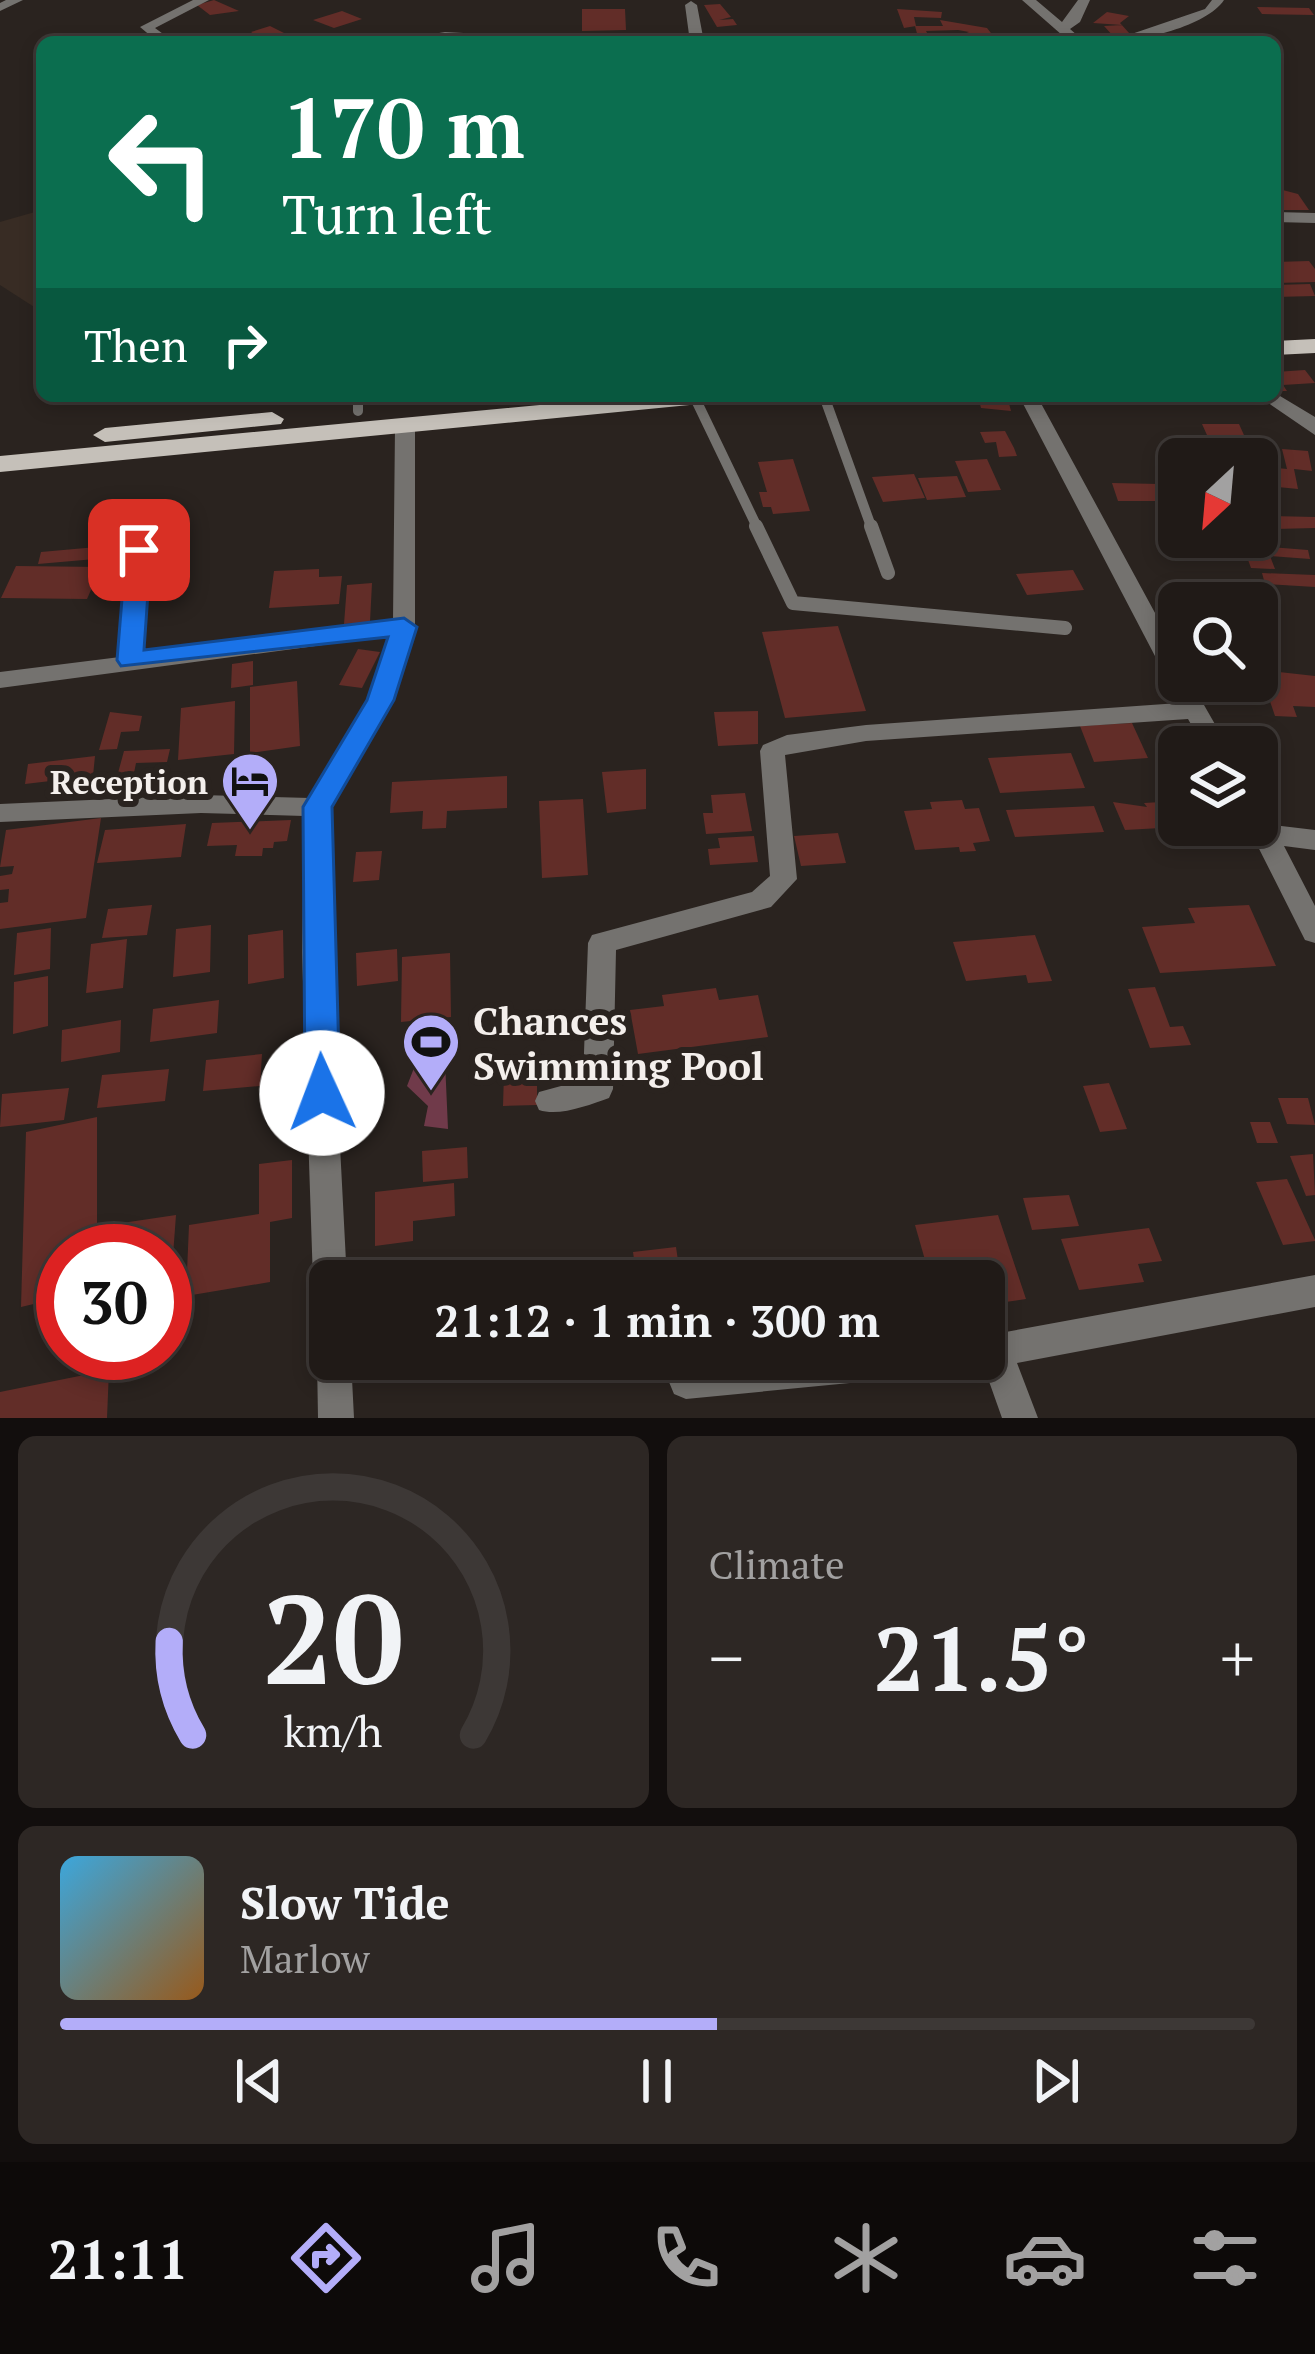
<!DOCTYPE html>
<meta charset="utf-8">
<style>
body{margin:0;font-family:"PT Serif",serif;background:#2d2724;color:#f1f3f6;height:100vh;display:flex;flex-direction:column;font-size:45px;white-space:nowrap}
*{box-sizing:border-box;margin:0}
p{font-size:39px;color:#a2a1a1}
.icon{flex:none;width:66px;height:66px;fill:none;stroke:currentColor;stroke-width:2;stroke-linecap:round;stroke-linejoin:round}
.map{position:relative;height:1418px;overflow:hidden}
.details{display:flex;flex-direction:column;gap:18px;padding:18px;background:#120e0d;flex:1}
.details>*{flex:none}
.top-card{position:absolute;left:36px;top:36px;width:1245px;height:366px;border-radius:18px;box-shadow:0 6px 18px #0003,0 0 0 3px #3d3836;background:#0b6e4f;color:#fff;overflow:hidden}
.needle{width:78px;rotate:206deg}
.fabs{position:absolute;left:1158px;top:438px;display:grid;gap:24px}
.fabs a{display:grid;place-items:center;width:120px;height:120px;border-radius:18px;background:#201a17;box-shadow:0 6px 18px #0003,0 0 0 3px #3d3836;font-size:60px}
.speed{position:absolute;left:36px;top:1224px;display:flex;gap:24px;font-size:60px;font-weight:700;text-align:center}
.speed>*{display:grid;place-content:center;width:156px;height:156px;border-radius:50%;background:#201a17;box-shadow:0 6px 18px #0003,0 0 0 3px #3d3836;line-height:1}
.speed .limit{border:18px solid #d22;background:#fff;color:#111}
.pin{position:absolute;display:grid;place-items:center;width:102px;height:102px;color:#fff;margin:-51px;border-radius:24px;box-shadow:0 6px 18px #0006}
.me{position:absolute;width:132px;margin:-66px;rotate:358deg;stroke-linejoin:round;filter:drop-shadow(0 0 9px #0008)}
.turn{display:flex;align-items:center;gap:42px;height:252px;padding:0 48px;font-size:54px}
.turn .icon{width:156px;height:156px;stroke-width:2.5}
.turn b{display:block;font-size:84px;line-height:102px}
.then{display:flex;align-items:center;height:114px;padding:0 48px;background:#0003;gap:24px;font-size:45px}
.big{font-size:90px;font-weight:700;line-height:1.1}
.details .tile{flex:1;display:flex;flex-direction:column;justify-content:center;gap:18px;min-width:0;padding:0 42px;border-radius:18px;background:#2d2724}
.details .dial{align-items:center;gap:0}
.dial svg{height:312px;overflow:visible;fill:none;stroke:#3d3836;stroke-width:7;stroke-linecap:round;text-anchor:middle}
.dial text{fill:#f1f3f6;stroke:none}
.song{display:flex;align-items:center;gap:36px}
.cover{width:144px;height:144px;border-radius:18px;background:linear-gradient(135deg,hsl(200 70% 55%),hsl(30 70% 35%))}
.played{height:12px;border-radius:6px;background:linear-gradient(90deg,#b3adf9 55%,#3d3836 55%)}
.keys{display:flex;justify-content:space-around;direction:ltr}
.heat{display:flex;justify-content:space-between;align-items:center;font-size:66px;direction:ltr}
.details .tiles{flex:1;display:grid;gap:18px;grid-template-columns:1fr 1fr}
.tile:last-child{grid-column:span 2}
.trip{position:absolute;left:309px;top:1260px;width:696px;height:120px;border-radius:18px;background:#201a17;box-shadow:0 6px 18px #0003,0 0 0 3px #3d3836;font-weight:700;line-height:120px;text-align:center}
.menu{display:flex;height:192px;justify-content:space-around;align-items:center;background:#0d0a09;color:#a2a1a1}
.menu .icon{width:84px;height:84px}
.menu .current{color:#b3adf9}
.menu b{font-size:54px;color:#f1f3f6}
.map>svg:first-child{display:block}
</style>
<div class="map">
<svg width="1315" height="1418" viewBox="0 0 1315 1418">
<rect width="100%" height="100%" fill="#2a231f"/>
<path fill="#382c24" d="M42,210v102l-42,-27v-63z"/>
<path fill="#703a4a" d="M445,1061l3,68 -24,-3 4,-20 -21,-20 7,-18z"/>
<path fill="#622d28" d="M214,0l25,11 -29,4 -13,-10z
M720,4l11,13 -12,3 14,-1 4,6 -20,2 -13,-22z
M1257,7l52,1 5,7 -52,-1z
M582,9h43l1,21 -44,1z
M897,9l45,3 -1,6 -27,-1 2,9 -12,2z
M342,11l20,8 -28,9 -21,-8z
M1107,12l22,4 -9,7 10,11 -16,3 -10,-11 18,-1 -29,-2z
M940,20l47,8 11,14h-28l-6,-8 5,-2 -11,-2 -32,1 5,9 -12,1 -4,-15h28z
M270,26l22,11 7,5 -35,-1 -13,-9z
M1275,188l23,6 11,16h-32z
M1309,261l6,8v13l-40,1v-21z
M1310,284l5,12 -40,1v-12z
M1305,370l10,13 -32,2 4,6h-12v-19z
M978,396h29l4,15 -30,-3z
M1202,424h37l9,20h-37z
M1005,431l9,17 3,8 -18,1 -3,-15 -11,1 -5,-11z
M1282,449l26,2 4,20 -18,-2 4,20 -41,-4v-19l30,3z
M793,459l17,52 -37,3 -2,-7h-8l-4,-15h8l-9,-30z
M987,459l14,31 -33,2 -13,-31z
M914,474l11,24 -42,4 -11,-25z
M957,476l9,21 -39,3 -9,-22z
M1158,480h21v21h-61l-6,-18 47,1z
M1271,516l44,1v11l-40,1z
M119,545l-1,12 -80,7 3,-12z
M1269,547l39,3 2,9 -40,-3 5,13 -24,-1 -7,-19z
M16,566l85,1 -14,32 -86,-1z
M319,569v8l23,-1 -3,28 -70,4 5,-37z
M1073,570l11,20 -57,5 -11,-21z
M1262,573l53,2v12l-50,-3z
M372,583l-2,39 -26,2 3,-39z
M838,626l28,85 -81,7 -23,-86z
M358,649l22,3 -18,36 -23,-3z
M253,661v24l-22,3 1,-24z
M1270,671l45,5v31l-22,-1 4,11 -22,-1 -14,-41h11z
M297,681l3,65 -50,7v-66z
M235,701l-1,53 -56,6 3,-52z
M758,711v33l-40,2 -4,-34z
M110,712l32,4 -3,15 -18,1 -4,17 -18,1z
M1132,723l16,35 -54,4 -14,-36z
M170,749l-3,13 -31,1 -2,10h-16l6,-22z
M1071,753l14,35 -85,5 -12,-35z
M95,756l-2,20 -68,8 3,-20z
M646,769v40l-39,4 -5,-41z
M507,776v32l-60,3 -1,17 -24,1 1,-18 -33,2 2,-31z
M92,780l-4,15 -32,2 4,-15z
M745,793l7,38 -46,3 -3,-21h10l-2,-18z
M1179,796v31l-54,3 -12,-28 34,5 -3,-4 17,-1 -3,-5z
M583,799l5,76 -46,3 -3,-77z
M962,800l3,9 14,-1 11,33 -17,2 3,8 -16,1 -1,-5 -44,3 -11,-39 28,-2 -2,-7z
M1094,806l10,26 -89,5 -9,-27z
M101,818l-15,100 -86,11v-26l8,-1 1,-13 -9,1v-14l12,-2 2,-8 -14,1 6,-37z
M291,820l-4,21 -13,1 -1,6h-10l-1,8h-27l2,-11 -30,1 5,-23z
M186,824l-5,33 -84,6 8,-33z
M838,833l8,30 -45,3 -7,-30z
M754,836l4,26 -48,3 -2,-16 12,-1 -2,-10z
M382,851l-3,29 -26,2 3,-30z
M152,905l-5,30 -45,3 6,-29z
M1249,905l27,61 -116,7 -18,-46 53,-4 -7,-15z
M211,925l-1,47 -37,5 3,-48z
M51,928l-1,41 -36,6 3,-42z
M283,930l1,48 -36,6v-49z
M1035,935l17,46 -24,2 -2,-8 -60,6 -13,-39z
M127,939l-4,49 -37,5 5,-49z
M397,949l1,32 -41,5 -1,-33z
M450,953l1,64 -50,5 1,-65z
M48,976v50l-35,8 1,-52z
M1155,987l15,40 13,-1 8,19 -41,3 -22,-59z
M716,988l3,12 39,-5 10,42 -130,17 -8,-44 34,-4 -2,-11z
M219,1000l-2,33 -67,9 3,-33z
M121,1020l-1,32 -59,10 1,-32z
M262,1054l-2,32 -57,5 3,-31z
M169,1069l-4,32 -68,7 5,-33z
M537,1072v33l-34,1 1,-33z
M1109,1083l18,46 -27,3 -17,-46z
M69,1088l-5,32 -64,7 2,-33z
M1278,1098h30l7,27 -28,-1z
M97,1117v134h-34v46l-42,10 5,-175z
M1250,1122h20l8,21h-21z
M467,1147l1,31 -45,4 -1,-31z
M1313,1154l2,41 -9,1 -16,-40z
M292,1160v58l-22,4v60l-84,14 3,-71 70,-11v-50z
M1287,1179l28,61v1l-32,4 -27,-63z
M454,1183l1,33 -42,5v20l-38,5v-54z
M1069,1195l10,31 -47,4 -9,-32z
M176,1215l-4,54 -7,1v-19h-45l2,-28z
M998,1215l28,84 -42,6v-24h-53l-16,-56z
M1149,1228l13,33 -24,3 6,18 -65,8 -18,-51z
M676,1247l5,34h-44l-4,-29z
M871,1264l2,8 20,-3 3,12h-64l-3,-11z
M109,1370l-2,48h-107v-26z"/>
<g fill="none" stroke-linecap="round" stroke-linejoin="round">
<path stroke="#74726f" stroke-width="10" d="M358,396v15
M824,396l48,133
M695,398l63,131"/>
<path stroke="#74726f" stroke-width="14" d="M756,526l37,77 272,25
M871,526l17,47"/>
<path fill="#74726f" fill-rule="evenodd" d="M6,0h17l-23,11v-8z
M193,0h16l-54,28 19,14h-16l-18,-15z
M1022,0h14l26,22 16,-22h12l-10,22 -10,7 15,13h-15z
M1212,0h12c-17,26 -84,42 -116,42l97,-33z
M691,1l6,4 7,37h-14l-5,-37z
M445,32l111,6 7,4h-177z
M1275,212l40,1v10l-40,-1z
M1275,393l40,24v18l-57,-39z
M1019,396h18l142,261v24h11l-3,4h-16l-4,-6z
M405,421l10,6v200l-23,74 -62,106v145l17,329h-17v16l-12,-5 -5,-11 -11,-329 2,-136 -103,-3 -201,9v-18l201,-9 109,3 58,-97 22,-65 -390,52v-16l120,-15 11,-144 10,-6 10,6 -8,141 250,-33 2,-194z
M1188,689l8,2 32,56h-24l-16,-28 -322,22 -81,14 12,124 -26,28 -155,43 -3,139 -4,9c-20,7 -50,19 -70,12l-4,-9 4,-9 44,-12 5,-137 4,-8 160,-43 18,-16 -10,-125 3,-6 24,-10 79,-10 313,-22 -3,-6 4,-6z
M1257,811l9,2 7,12 42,5v20l-31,-4 31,60v37l-10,-3 -58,-115h10z
M1315,1275v32l-298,56 21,55h-36l-17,-48 -13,-5 -3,-6h15v-23z
M330,1344v15h21l3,59h-36l-1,-59 5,-12z
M745,1359h194l-5,12 -12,5 -236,23 -12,-5 -5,-12 5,-12 12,-5z"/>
<path fill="#c5c0b9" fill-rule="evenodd" d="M1315,339v14l-40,2v-14z
M635,396h87l-12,7 -710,69v-16z
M272,412l12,7 -3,5 -176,18 -12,-7 12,-7z"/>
</g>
<path fill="#1a73e8" stroke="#114b97" stroke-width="3" d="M139,542l12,8 -7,100 260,-32 13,9 -23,73 -62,107 8,286 -5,10 -13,5 -12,-5 -5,-10 -2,-286 64,-107 21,-63 -267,29 -4,-6 9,-110z"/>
<defs>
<g id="hotel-pin" transform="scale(3)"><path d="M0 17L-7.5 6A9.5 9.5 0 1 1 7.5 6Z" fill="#b3adf9" stroke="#2a231f"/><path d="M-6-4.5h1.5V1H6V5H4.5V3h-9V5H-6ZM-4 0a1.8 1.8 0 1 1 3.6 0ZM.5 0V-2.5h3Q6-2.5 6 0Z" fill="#111"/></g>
<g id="stadium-pin" transform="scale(3)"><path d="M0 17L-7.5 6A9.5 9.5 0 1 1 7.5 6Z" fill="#b3adf9" stroke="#2a231f"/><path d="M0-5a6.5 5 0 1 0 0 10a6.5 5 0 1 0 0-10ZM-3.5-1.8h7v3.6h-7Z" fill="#111"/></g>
</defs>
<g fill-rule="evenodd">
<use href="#hotel-pin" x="250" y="781"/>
<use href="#stadium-pin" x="431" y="1042"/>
</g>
<g text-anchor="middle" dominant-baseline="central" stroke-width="12" stroke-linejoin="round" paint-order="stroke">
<g font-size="33" font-weight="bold" fill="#f4efec" stroke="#2a231f" text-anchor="end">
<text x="208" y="781">Reception</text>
</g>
<g font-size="39" font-weight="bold" fill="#f4efec" stroke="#2a231f" text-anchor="start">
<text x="473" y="1020">Chances<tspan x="473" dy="45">Swimming Pool</tspan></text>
</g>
</g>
</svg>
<div class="fabs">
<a><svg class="needle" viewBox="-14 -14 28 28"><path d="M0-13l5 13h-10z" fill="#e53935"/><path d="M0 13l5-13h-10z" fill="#a2a1a1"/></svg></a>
<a><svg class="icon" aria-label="search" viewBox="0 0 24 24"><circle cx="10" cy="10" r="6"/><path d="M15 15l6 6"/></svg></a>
<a><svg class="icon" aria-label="layers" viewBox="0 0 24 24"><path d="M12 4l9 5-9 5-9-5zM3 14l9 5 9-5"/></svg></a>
</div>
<div class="speed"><div class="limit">30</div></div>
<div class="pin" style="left:139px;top:550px;background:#d93025"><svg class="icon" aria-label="arrive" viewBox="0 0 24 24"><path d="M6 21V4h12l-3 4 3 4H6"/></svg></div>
<svg class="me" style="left:322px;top:1093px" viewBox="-20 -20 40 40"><circle r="19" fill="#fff"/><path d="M0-13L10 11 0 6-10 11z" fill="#1a73e8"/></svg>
<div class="trip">21:12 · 1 min · 300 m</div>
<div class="top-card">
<div class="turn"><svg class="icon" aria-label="left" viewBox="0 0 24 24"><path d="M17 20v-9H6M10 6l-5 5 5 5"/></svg><div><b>170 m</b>Turn left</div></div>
<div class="then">Then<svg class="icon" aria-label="right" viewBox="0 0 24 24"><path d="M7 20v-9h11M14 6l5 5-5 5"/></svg></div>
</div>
</div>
<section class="details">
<div class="tiles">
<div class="tile dial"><svg viewBox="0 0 100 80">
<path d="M14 69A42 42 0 1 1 86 69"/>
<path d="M14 69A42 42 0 0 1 8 45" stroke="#b3adf9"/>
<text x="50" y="56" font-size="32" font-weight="700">20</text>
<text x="50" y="72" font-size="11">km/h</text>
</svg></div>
<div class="tile"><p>Climate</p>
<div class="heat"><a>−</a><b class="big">21.5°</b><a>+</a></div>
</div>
<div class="tile">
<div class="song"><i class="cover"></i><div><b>Slow Tide</b><p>Marlow</p></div></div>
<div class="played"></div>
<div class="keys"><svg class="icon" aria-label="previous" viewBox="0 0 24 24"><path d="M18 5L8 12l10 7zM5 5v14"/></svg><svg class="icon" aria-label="pause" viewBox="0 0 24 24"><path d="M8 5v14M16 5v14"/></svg><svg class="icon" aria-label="next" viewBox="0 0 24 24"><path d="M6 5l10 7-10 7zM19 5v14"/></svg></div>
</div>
</div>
</section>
<nav class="menu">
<b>21:11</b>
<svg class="icon current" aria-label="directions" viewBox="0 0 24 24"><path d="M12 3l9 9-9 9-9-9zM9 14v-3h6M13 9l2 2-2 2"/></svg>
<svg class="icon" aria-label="music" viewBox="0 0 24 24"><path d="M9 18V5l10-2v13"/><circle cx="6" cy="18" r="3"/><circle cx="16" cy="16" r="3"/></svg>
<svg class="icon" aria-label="phone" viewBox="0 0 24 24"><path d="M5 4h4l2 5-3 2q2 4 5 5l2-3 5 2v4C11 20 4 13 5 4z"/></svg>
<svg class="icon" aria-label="climate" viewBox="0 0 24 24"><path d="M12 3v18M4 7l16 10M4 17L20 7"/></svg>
<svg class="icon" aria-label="car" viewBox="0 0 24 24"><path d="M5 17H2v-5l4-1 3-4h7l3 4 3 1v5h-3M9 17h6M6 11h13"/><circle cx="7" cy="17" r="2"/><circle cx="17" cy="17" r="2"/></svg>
<svg class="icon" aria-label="filters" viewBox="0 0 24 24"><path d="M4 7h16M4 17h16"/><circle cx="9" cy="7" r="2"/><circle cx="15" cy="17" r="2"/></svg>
</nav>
